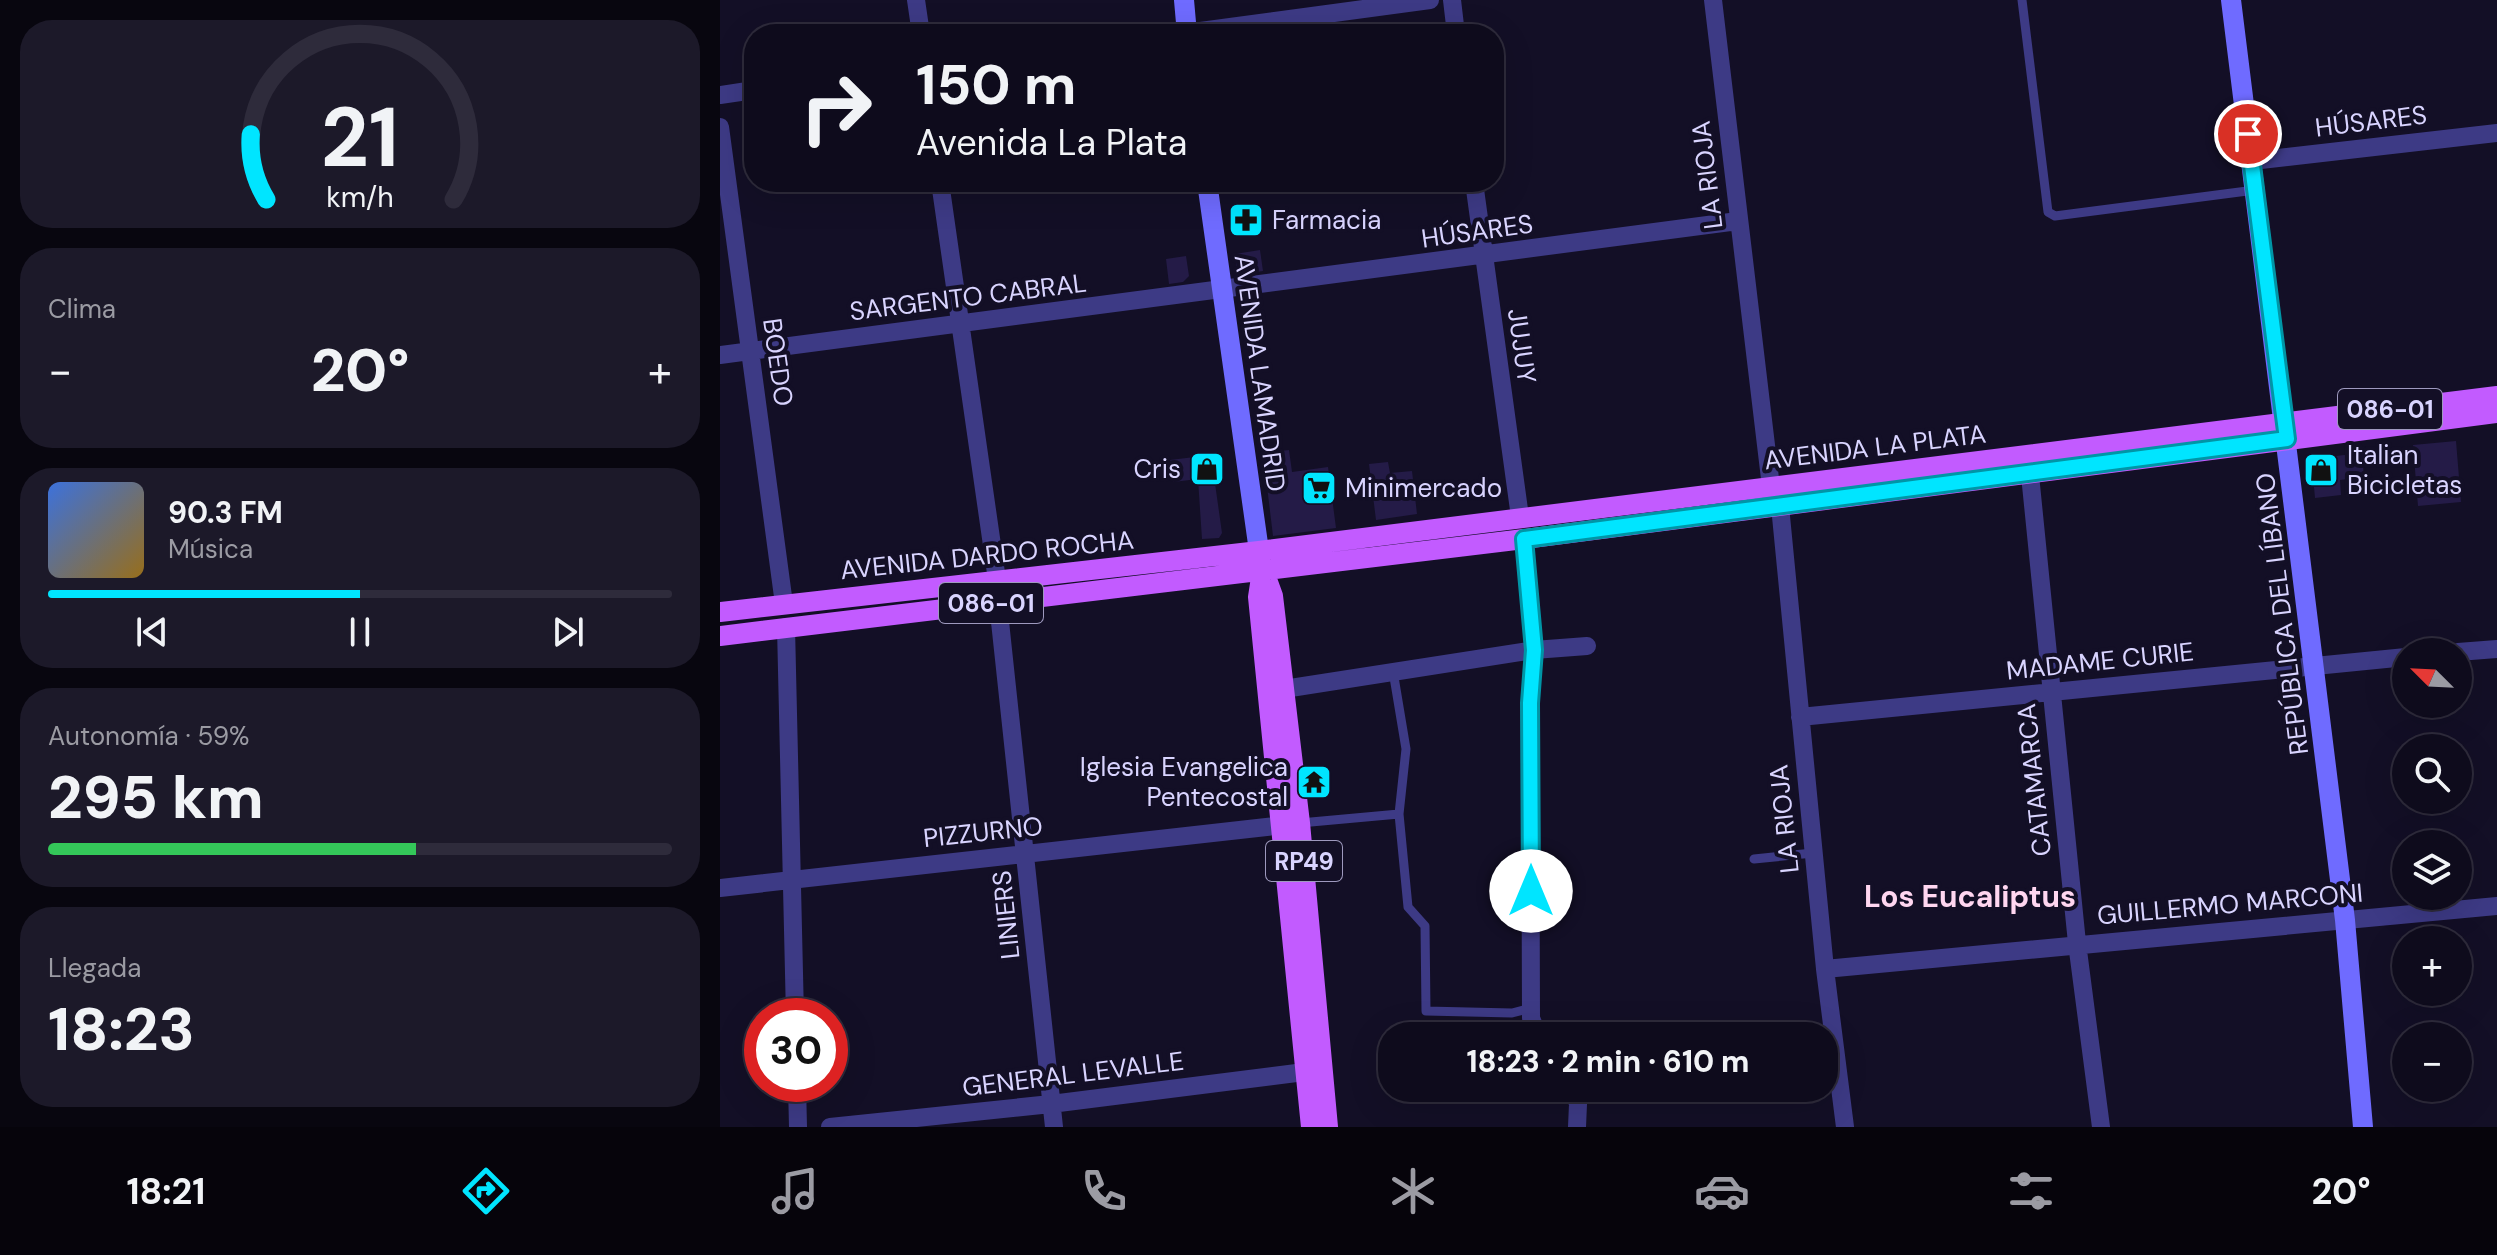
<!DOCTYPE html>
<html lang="es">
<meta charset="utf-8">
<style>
body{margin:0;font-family:"DM Sans",sans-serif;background:#1c1929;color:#f1f3f6;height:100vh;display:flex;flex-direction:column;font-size:30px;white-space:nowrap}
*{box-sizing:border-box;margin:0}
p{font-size:26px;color:#9b9ba3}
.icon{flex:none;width:44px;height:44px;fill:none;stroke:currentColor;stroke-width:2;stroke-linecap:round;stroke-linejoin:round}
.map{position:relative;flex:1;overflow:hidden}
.sheet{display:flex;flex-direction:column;gap:20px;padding:20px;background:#08060f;width:720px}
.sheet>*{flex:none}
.banner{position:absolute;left:24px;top:24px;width:760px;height:168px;border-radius:32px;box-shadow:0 8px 32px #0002,0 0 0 2px #2e2b3b;background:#0e0b1c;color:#f1f3f6;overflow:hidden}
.needle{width:52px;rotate:294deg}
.controls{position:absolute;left:1672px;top:638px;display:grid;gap:16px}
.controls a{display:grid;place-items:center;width:80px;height:80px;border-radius:50%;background:#0e0b1c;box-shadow:0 8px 32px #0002,0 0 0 2px #2e2b3b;font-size:40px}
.speed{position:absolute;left:24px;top:998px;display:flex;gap:16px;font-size:40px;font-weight:700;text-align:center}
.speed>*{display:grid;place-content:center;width:104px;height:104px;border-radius:50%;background:#0e0b1c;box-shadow:0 8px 32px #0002,0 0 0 2px #2e2b3b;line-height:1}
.speed .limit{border:12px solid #d22;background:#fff;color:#111}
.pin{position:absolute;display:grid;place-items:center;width:68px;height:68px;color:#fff;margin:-34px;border:4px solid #fff;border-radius:50%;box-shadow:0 2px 8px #0007}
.me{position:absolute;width:88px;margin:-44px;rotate:0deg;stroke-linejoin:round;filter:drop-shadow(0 0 6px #0008)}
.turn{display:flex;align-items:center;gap:28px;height:168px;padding:0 40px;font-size:36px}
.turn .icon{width:104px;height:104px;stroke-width:2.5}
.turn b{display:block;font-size:56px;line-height:68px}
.big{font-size:60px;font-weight:800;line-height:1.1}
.sheet .widget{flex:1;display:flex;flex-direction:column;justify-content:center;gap:12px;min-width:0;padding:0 28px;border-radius:32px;background:#1c1929}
.sheet .dial{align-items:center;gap:0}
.dial svg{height:208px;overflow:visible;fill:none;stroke:#2e2b3b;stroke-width:7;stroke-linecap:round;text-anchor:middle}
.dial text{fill:#f1f3f6;stroke:none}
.song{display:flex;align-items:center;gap:24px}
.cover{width:96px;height:96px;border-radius:12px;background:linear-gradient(135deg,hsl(220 70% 55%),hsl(40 70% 35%))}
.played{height:8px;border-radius:4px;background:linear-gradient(90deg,#00e5ff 50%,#2e2b3b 50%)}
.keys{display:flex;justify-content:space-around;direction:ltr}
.heat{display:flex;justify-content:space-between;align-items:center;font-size:44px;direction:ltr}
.charge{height:12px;border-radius:6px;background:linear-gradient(90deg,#34c759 59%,#2e2b3b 0)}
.trip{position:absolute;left:658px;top:1022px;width:460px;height:80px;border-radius:32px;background:#0e0b1c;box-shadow:0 8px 32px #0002,0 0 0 2px #2e2b3b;font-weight:800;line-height:80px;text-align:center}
.menu{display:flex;height:128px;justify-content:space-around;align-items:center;background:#06040b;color:#9b9ba3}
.menu .icon{width:56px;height:56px}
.menu .on{color:#00e5ff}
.menu b{font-size:36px;color:#f1f3f6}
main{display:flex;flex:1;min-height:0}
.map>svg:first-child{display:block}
</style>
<main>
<section class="sheet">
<div class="widget dial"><svg viewBox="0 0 100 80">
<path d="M14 69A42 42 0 1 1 86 69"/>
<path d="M14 69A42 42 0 0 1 8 44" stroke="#00e5ff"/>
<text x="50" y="56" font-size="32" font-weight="700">21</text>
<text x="50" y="72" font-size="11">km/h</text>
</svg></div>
<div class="widget"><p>Clima</p>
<div class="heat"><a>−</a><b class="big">20°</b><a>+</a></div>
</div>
<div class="widget">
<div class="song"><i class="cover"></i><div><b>90.3 FM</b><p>Música</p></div></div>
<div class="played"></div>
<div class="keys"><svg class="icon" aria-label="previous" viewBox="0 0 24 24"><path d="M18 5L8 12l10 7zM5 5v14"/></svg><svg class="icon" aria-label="pause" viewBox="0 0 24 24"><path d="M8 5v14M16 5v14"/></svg><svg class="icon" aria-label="next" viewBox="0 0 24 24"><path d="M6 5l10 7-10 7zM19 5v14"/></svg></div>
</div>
<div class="widget"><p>Autonomía · 59%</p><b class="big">295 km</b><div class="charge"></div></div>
<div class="widget"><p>Llegada</p><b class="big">18:23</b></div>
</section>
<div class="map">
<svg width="1777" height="1127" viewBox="0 0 1777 1127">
<rect width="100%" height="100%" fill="#130f26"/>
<path fill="#241b47" d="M539,210l1,18 -27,2 -2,-18z
M540,250l3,21 -20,3 -6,-3 -2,-17z
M466,256l3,20 -6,6 -14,2 -3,-25z
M1736,441l5,61 -43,4 -5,-61z
M569,450l3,22 36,-5 8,61 -63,8 -10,-83z
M1642,453l2,24 -24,3 1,15 -26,3 -3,-33 6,-7z
M491,455l11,78 -3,5 -17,1 -4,-60 -25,3 -3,-22z
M668,462l2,11 22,-2 5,43 -41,6 -7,-56z"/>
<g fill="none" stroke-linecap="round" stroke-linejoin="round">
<path stroke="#3d3a85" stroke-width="9" d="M1302,0l26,212 7,4 200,-26
M673,671l13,78 -7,65 9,93 17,19 1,85 86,2 19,-5
M580,823l99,-9
M1034,859l59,-6"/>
<path stroke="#3d3a85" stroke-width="18" d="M196,0l5,34
M732,0l4,34
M993,0l58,487
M458,34l252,-34
M0,95l34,-5
M0,127l64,477
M1532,161l245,-28
M220,182l57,398
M754,182l46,335
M0,355l1018,-134
M1310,475l47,468 24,184
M1060,506l45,463 20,158
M804,539l10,111 -4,53 1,315 4,10 12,8
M278,603l56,524
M66,627l9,389
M1738,652l39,-3
M564,689l250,-39 53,-4
M1080,717l606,-60
M0,888l573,-64
M1105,969l672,-63
M77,1084l1,43
M853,1088l5,16 -1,23
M110,1127l221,-23 269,-34"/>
<path stroke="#6f6bff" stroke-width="20" d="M464,0l3,34
M1511,0l114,920 18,207
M487,182l52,369"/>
<path stroke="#c25bff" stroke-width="20" d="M540,560l13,36 27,227 28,304
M542,571l-4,26 53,530
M0,612l539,-61 1238,-155
M0,636l804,-97 973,-126"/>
</g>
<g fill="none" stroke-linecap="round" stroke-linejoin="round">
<g stroke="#0095a6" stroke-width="20">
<path id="route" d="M811,891l-1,-188 4,-53 -10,-111 763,-100 -39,-305"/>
</g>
<use href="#route" stroke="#00e5ff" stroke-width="14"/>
</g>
<defs>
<g id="pharmacy-square" transform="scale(1.8)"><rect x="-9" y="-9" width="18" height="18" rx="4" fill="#00e5ff" stroke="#130f26"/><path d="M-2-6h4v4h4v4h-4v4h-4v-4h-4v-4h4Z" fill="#111"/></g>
<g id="shop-square" transform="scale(1.8)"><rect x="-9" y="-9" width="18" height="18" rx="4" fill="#00e5ff" stroke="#130f26"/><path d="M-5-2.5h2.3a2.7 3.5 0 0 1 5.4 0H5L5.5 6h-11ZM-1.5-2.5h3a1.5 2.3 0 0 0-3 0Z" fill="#111"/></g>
<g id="supermarket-square" transform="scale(1.8)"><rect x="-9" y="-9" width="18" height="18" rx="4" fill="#00e5ff" stroke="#130f26"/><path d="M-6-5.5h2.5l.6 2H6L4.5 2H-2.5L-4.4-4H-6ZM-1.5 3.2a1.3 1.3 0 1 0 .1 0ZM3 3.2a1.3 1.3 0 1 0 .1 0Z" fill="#111"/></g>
<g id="temple-square" transform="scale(1.8)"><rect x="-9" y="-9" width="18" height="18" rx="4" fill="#00e5ff" stroke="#130f26"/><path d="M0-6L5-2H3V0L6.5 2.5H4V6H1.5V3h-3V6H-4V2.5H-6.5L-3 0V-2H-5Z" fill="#111"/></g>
</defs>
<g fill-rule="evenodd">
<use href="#pharmacy-square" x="526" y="220"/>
<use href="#shop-square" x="487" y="469"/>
<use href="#shop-square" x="1601" y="470"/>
<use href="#supermarket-square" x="599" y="488"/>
<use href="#temple-square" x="594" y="782"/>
</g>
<g text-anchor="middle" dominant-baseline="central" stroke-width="8" stroke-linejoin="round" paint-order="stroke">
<g fill="#130f26" stroke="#9e99be" stroke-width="2">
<rect x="1618" y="389" width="104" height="40" rx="6"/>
<rect x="219" y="583" width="104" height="40" rx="6"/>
<rect x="546" y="841" width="76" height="40" rx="6"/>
</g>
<g font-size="24" font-weight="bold" fill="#d9d4ff">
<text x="1670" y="409">086-01</text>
<text x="271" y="603">086-01</text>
<text x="584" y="861">RP49</text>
</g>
<g font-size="26" fill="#d9d4ff" stroke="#130f26">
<text transform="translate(1651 121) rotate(-7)">HÚSARES</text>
<text transform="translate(987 175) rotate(-97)">LA RIOJA</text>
<text transform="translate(757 231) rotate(-8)">HÚSARES</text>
<text transform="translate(248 297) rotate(-7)">SARGENTO CABRAL</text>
<text transform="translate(802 346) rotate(82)">JUJUY</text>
<text transform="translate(58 362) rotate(82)">BOEDO</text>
<text transform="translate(540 373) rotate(82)">AVENIDA LAMADRID</text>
<text transform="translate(1155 447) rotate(-7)">AVENIDA LA PLATA</text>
<text transform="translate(267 555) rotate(-6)">AVENIDA DARDO ROCHA</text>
<text transform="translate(1562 614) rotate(-97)">REPÚBLICA DEL LÍBANO</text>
<text transform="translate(1380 661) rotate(-6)">MADAME CURIE</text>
<text transform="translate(1314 780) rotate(-96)">CATAMARCA</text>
<text transform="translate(1064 819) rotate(-96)">LA RIOJA</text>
<text transform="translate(263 832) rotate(-6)">PIZZURNO</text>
<text transform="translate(1510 904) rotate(-5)">GUILLERMO MARCONI</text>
<text transform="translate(286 915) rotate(-96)">LINIERS</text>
<text transform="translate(353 1074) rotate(-7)">GENERAL LEVALLE</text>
</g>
<g font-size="26" fill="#d9d4ff" stroke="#130f26" text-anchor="start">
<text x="552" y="220">Farmacia</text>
<text x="1627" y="455">Italian<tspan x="1627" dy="30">Bicicletas</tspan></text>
<text x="461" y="469" text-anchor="end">Cris</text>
<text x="625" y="488">Minimercado</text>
<text x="568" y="767" text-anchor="end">Iglesia Evangelica<tspan x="568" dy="30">Pentecostal</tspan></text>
</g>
<g font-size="30" font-weight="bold" fill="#ffd6f0" stroke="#130f26">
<text x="1250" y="896">Los Eucaliptus</text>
</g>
</g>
</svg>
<div class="controls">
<a><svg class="needle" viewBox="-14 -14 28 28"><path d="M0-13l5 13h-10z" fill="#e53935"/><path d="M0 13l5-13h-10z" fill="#9b9ba3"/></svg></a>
<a><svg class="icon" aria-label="search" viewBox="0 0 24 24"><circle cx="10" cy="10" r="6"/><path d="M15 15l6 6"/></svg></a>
<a><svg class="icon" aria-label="layers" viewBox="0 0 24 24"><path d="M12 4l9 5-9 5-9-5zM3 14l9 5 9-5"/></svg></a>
<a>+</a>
<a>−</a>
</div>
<div class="speed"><div class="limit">30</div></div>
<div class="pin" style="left:1528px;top:134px;background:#d93025"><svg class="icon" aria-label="arrive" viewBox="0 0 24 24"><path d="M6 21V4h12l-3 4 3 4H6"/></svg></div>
<svg class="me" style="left:811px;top:891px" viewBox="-20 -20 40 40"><circle r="19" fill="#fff"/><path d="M0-13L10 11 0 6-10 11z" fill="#00e5ff"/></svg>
<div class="trip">18:23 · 2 min · 610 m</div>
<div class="banner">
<div class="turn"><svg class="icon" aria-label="right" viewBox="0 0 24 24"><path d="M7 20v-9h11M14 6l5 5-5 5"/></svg><div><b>150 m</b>Avenida La Plata</div></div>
</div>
</div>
</main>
<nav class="menu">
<b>18:21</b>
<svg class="icon on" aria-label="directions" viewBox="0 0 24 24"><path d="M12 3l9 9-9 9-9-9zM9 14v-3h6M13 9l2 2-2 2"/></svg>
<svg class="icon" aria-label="music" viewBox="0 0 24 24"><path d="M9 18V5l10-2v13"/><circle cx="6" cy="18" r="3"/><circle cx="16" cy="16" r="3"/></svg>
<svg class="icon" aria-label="phone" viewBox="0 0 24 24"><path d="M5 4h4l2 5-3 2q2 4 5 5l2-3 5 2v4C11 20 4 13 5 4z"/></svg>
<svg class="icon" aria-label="climate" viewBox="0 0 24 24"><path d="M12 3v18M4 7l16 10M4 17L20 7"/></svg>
<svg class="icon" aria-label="car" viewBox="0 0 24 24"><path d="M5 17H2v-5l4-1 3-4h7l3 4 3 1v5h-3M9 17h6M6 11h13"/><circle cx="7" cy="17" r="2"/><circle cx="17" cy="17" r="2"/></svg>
<svg class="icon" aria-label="filters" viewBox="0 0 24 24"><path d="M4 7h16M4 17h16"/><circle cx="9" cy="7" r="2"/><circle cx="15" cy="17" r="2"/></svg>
<b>20°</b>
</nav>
